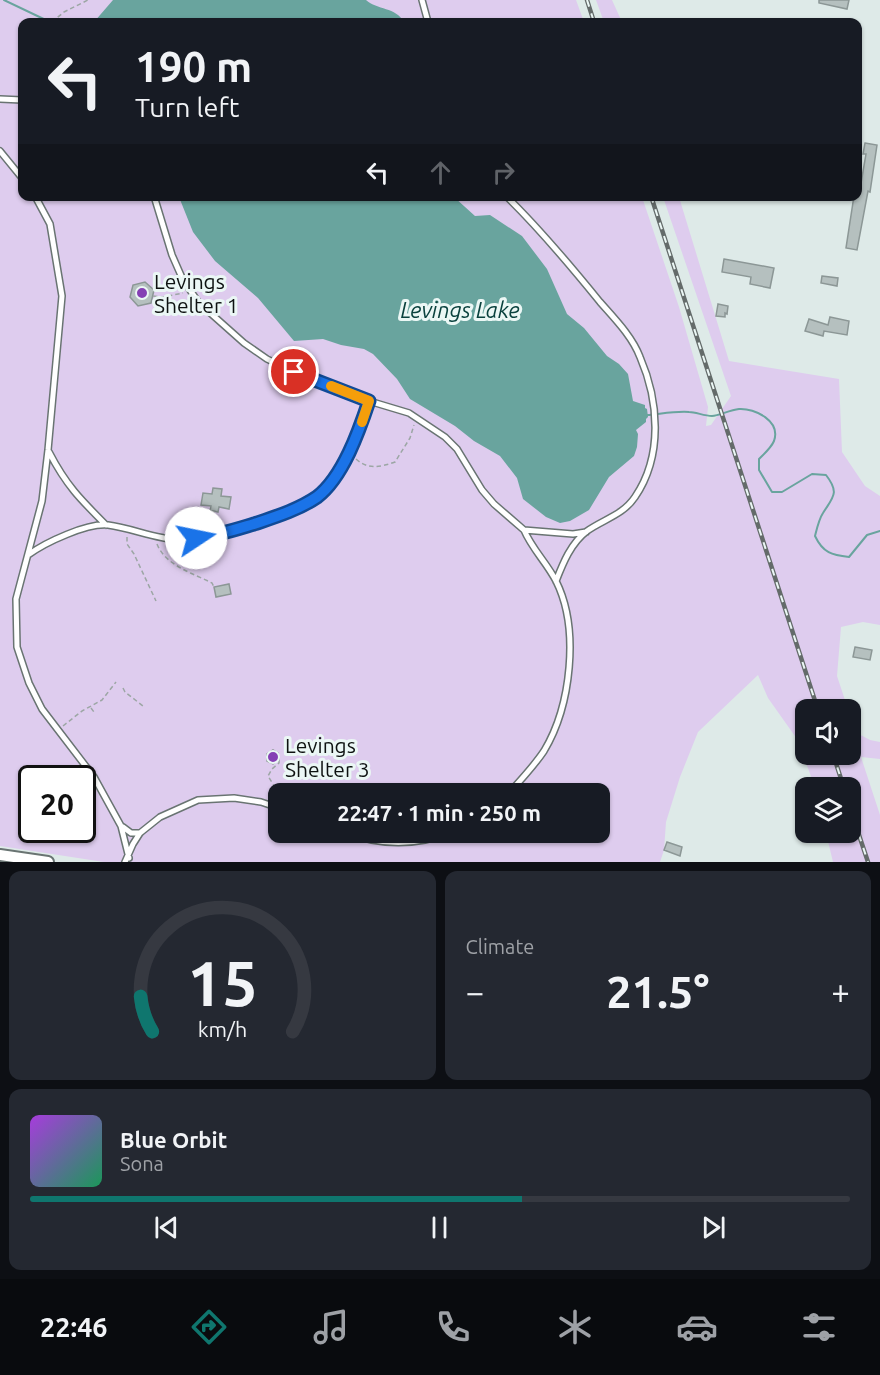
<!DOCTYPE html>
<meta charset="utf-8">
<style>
body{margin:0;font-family:Ubuntu,sans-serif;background:#242831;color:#f1f3f6;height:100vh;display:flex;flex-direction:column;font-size:22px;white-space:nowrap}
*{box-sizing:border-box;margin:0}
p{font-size:20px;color:#9ea1a6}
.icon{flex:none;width:33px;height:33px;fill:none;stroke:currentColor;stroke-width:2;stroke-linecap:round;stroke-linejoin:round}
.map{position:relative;height:862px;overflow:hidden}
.sheet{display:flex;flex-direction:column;gap:9px;padding:9px;background:#0d0f14;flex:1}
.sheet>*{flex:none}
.guide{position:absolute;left:18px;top:18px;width:844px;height:183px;border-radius:12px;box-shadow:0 2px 4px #0004;background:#171b24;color:#f1f3f6;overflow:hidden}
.fabs{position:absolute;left:795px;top:699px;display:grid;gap:12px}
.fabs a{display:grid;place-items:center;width:66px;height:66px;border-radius:12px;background:#171b24;box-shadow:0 2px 4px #0004;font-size:30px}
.speed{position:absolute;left:18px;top:765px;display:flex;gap:12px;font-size:30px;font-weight:700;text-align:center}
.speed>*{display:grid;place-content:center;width:78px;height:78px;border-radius:50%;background:#171b24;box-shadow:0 2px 4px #0004;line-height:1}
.speed .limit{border:3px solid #111;border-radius:9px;background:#fff;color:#111}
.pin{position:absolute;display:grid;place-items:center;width:51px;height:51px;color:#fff;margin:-26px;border:3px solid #fff;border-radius:50%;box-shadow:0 2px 6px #0007}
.me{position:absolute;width:66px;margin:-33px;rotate:79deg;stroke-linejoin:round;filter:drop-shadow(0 0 4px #0008)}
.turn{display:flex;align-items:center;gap:21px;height:126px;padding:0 18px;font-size:27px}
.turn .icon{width:78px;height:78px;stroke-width:2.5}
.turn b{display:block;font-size:42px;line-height:51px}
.lanes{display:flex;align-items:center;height:57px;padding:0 18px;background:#0003;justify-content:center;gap:30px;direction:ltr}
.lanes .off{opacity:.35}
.big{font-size:45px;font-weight:700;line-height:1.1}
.sheet .tile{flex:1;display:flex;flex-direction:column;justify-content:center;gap:9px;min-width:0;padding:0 21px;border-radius:12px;background:#242831}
.sheet .dial{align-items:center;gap:0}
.dial svg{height:156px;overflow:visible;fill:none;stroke:#363941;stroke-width:7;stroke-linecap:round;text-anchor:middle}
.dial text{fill:#f1f3f6;stroke:none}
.song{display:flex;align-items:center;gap:18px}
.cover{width:72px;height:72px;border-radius:9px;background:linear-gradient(135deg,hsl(280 70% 55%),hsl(150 70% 35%))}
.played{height:6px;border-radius:3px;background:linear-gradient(90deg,#0f766e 60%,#363941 60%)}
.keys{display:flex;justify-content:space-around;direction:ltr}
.heat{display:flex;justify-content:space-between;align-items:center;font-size:33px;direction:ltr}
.sheet .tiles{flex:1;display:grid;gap:9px;grid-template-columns:1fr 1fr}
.tile:last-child{grid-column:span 2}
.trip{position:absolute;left:268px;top:783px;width:342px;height:60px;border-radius:12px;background:#171b24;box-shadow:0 2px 4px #0004;font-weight:700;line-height:60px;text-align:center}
.dock{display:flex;height:96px;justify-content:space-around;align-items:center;background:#090b0e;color:#9ea1a6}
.dock .icon{width:42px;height:42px}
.dock .current{color:#0f766e}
.dock b{font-size:27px;color:#f1f3f6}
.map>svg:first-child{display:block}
</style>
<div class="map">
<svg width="880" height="862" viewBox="0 0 880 862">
<rect width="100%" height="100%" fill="#deeae8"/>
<path fill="#deccee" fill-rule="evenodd" d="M0,0h576l8,22h-562v174l620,1 37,110 29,100 -2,19 5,-1 20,-29 -68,-199h16l50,164 110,18 3,73 23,34 15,10v129l-17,-3 -22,5 -4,49 11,33 -42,1v44h44l1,-36 4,14 15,8 10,2v17l-19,-2 19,58v47h-47l-7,-29 24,-1v-44l-35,-1 -18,-48 -29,-41 -10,-23 -60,57 -18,45 -14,45 -2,28 -4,12h-556l-104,-16zM32,778h50v52h-50zM279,794h321v38h-321z
M596,0h16l10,22h-18z"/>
<path fill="#69a49e" d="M113,0h253c11,10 30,7 38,22h-310z
M179,197h275l21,19 15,-1 32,21 25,33 20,45 17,14 23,28 12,8 9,10 5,27 12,4v3l2,1 1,8 -2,2v3l-10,8 2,4 -1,13 -3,9 -25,21 -20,33 -19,11 -10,2 -14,-6 -23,-18 -6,-21 -17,-22 -26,-15 -19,-15 -45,-27 -13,-20 -24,-25 -9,-5 -23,-4 -18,-6 -29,2 -36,-43 -43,-37 -22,-29z"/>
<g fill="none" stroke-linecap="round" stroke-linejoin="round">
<path stroke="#69a49e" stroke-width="2" d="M4,0l46,22
M284,361l2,-5
M278,376l2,-5
M647,415c13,-1 28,-4 42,-3 7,0 15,4 23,4 7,0 17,-6 27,-7 16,-1 42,12 35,32 -3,7 -9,12 -15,18v11l13,22h10l30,-18 14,1c14,18 7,22 -3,38 -4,6 -6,15 -8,23 8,17 17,19 34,21l18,-22 13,-4"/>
</g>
<path fill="#b5c0bf" stroke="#8c9796" stroke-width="1.5" d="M819,0h30l-2,9 -28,-6z
M865,143l12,2 -7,47 -2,-1 -11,59 -11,-2 8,-52 5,-1 7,-41h-3z
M724,259l50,9 -4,20 -20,-4 1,-7 -29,-5z
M822,276l16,2 -1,8 -16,-3z
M145,282l9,8 -3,13 -13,3 -8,-9 3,-12z
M718,304l10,2 -1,8 -2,-1v4l-9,-1z
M830,317l19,4 -2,14 -23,-4 -1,5 -18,-5 4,-12 19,6z
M213,488l9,1 -1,7 10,1 -2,12 -10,-2 -1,5 -4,-1h-4l1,-5 -10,-1 2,-12 9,1z
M229,584l2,10 -15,3 -2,-10z
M855,647l17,3 -2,10 -17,-3z
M273,750l5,3 1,7 -6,4 -6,-3v-7z
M667,842l15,5 -2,9 -16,-6z"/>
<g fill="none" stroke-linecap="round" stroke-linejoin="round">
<g stroke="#697472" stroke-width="8">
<path id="lane" d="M422,0l6,22
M0,99l22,1
M0,151l22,27
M35,196l15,28 12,72 -14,154 -6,51 -26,98 1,48 12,36 13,26 52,68 27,49 8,32
M154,196l18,59 11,25 16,23 45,40 23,16 27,13 75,29 40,12 36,24 12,12 25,41 12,14 30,26 49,4 13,-2
M506,196c34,33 64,69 94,106 14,16 32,34 40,55 19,44 23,99 -5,140 -12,18 -31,22 -48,34 -16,12 -24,32 -31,50
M49,452c17,33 31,47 57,73
M28,555c18,-13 59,-32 80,-30 24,3 47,14 72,15 23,1 45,-7 67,-14 24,-7 51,-14 71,-30 27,-22 41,-63 51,-95
M508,794c13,-14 26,-28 36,-43 27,-45 36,-122 12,-170 -9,-18 -24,-32 -32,-51
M123,827l8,6h9
M345,832c34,14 73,14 106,0
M125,862l8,-18 7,-11 20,-16 38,-17 36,-2 27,4 18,6"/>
</g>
<g stroke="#697472" stroke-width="14">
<path id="street" d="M0,855l48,7"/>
</g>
<path stroke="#9ca6a4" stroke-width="1.5" stroke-dasharray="4.5 3" stroke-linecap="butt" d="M52,22l12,-10 24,-12
M153,296l10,1 20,-4
M356,459c12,11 25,8 39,3l15,-24 4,-13
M212,528l2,-17
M127,537v7l7,10 22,47
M157,544c8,21 35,29 55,39l2,4
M123,688l2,4 18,14
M91,708l3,4
M63,726l19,-15 20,-11 14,-18
M279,760v3l-7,6 -4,7 11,18"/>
<use href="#lane" stroke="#fff" stroke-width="5"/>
<use href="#street" stroke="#fff" stroke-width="10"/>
<g stroke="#646b6a" stroke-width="4.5">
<path id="rail" d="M587,0l7,22
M651,196l167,514
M833,754l11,34
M850,808l18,54"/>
</g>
<use href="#rail" stroke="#ebf7f5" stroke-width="2" stroke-dasharray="7" stroke-linecap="butt"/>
</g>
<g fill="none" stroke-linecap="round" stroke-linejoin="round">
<g stroke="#114b97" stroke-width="15">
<path id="route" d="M196,538c20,-2 38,-8 58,-14 21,-7 44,-14 63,-27 26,-20 42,-66 52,-96l-75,-29"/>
</g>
<use href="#route" stroke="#1a73e8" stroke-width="10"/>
<path stroke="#f59e0b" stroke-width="10" d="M331,386l38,15 -7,21"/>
</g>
<g fill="#8540b4" stroke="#ebf7f5" stroke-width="2">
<circle cx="142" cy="293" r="6"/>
<circle cx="273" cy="757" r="6"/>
</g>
<g text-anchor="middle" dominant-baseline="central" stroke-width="6" stroke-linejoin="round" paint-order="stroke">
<g font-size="21" fill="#0e1211" stroke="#ebf7f5" text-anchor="start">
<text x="154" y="281">Levings<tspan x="154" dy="24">Shelter 1</tspan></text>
<text x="285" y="745">Levings<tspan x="285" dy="24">Shelter 3</tspan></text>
</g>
<g font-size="22" font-style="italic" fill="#0a423e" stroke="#ebf7f5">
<text x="460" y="309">Levings Lake</text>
</g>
</g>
</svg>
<div class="fabs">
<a><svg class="icon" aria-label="sound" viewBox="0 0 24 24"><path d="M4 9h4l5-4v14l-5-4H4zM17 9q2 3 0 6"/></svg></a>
<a><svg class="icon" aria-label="layers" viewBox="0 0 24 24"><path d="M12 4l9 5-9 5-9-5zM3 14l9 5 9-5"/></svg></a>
</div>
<div class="speed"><div class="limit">20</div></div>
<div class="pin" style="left:294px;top:372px;background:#d93025"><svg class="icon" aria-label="arrive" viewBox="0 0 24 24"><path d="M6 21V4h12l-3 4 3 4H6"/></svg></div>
<svg class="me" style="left:196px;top:538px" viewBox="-20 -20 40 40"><circle r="19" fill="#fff"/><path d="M0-13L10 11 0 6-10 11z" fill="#1a73e8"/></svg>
<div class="trip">22:47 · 1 min · 250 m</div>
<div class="guide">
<div class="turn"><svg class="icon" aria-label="left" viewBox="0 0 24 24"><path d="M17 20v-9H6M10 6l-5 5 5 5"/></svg><div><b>190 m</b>Turn left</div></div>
<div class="lanes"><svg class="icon" aria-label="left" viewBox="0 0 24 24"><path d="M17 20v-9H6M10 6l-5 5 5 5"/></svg><svg class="icon off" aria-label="ahead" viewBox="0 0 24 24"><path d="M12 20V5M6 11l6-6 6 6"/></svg><svg class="icon off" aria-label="right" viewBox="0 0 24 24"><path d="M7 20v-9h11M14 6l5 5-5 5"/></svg></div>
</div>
</div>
<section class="sheet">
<div class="tiles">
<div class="tile dial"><svg viewBox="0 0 100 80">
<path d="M14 69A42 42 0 1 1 86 69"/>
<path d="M14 69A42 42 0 0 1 8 51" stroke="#0f766e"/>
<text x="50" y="56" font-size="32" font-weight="700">15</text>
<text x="50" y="72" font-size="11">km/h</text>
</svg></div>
<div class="tile"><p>Climate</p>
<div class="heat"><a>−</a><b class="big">21.5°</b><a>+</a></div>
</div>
<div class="tile">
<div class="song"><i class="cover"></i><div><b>Blue Orbit</b><p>Sona</p></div></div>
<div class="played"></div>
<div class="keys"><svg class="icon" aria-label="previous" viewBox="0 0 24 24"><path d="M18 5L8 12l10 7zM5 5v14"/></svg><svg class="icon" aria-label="pause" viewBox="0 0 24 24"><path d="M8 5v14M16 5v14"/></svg><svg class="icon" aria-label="next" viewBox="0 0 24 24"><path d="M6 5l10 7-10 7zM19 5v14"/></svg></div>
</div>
</div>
</section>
<nav class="dock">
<b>22:46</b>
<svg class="icon current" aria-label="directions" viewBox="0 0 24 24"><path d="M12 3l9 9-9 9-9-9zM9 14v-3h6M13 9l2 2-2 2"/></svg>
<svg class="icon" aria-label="music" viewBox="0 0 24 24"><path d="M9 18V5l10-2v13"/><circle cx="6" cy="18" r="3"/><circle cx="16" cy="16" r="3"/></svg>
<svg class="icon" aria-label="phone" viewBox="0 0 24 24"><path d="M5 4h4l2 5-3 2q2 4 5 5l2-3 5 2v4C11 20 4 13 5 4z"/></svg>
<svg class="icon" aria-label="climate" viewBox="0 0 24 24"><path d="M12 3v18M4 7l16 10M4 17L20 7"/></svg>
<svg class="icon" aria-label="car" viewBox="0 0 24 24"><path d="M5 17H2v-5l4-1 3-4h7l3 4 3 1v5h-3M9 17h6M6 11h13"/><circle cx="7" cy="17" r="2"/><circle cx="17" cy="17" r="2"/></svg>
<svg class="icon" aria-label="filters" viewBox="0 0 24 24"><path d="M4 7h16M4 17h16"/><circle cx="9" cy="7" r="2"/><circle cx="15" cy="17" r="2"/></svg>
</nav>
